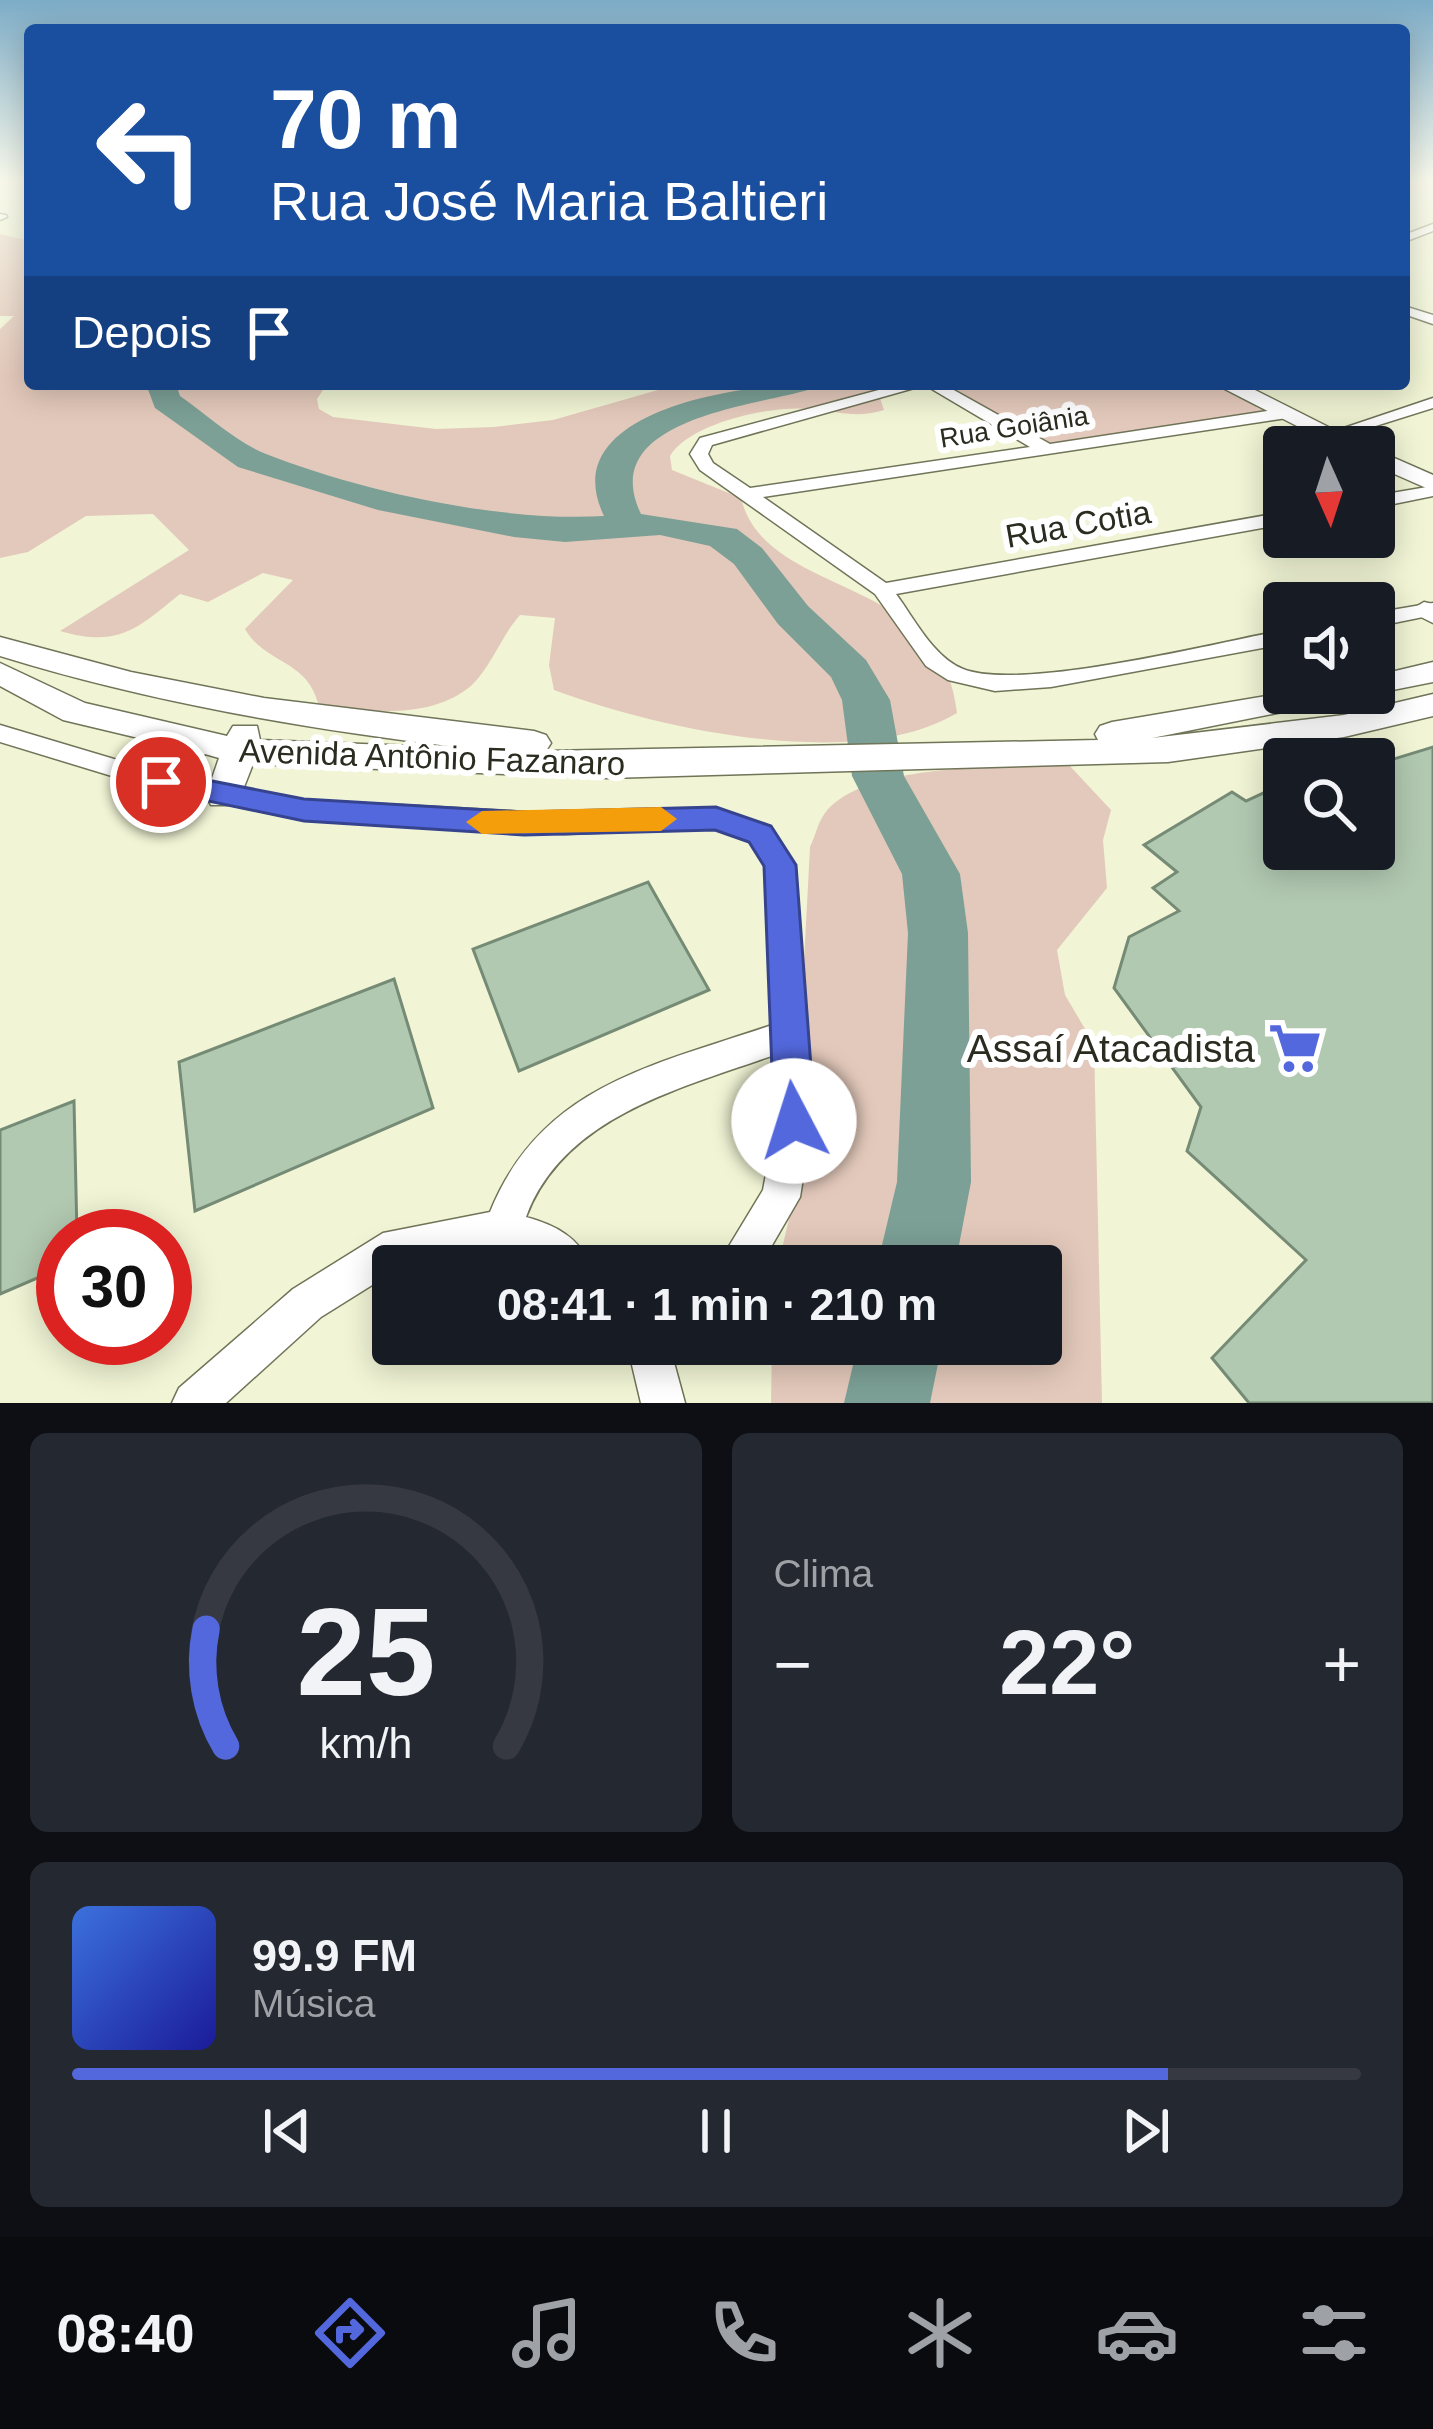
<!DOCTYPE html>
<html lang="pt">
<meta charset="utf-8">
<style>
body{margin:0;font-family:Helvetica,sans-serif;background:#242831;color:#f1f3f6;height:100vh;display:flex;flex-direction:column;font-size:45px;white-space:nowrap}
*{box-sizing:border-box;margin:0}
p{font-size:39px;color:#9ea1a6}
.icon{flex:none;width:66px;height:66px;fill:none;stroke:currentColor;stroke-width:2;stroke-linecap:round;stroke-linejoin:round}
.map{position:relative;height:1403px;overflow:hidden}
.panel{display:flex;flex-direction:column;gap:30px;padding:30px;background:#0d0f14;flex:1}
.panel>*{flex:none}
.top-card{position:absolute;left:24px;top:24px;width:1386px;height:366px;border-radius:12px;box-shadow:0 6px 30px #0003;background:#1a4fa0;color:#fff;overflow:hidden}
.needle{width:78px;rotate:177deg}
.fabs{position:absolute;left:1263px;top:426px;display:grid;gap:24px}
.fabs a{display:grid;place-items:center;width:132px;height:132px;border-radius:12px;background:#171b24;box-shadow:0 6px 30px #0003;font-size:60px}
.speed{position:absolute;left:36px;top:1209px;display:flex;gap:24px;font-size:60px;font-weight:700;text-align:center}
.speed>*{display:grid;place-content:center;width:156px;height:156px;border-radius:50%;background:#171b24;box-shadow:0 6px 30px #0003;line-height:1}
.speed .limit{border:18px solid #d22;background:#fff;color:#111}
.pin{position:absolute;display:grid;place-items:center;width:102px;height:102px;color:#fff;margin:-51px;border:6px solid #fff;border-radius:50%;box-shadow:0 3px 12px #0007}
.me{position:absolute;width:132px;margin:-66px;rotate:355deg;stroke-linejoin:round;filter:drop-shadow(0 0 9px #0008)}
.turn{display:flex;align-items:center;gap:42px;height:252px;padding:0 48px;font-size:54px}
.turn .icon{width:156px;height:156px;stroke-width:2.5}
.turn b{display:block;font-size:84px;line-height:102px}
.then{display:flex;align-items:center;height:114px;padding:0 48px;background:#0003;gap:24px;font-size:45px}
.big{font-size:90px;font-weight:800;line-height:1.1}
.panel .tile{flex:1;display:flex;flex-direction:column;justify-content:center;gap:18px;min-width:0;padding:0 42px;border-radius:18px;background:#242831}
.panel .dial{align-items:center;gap:0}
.dial svg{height:312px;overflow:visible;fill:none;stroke:#363941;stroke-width:7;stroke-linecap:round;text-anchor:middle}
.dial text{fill:#f1f3f6;stroke:none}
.song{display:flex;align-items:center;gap:36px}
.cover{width:144px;height:144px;border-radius:18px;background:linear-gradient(135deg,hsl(220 70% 55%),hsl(240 70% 35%))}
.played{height:12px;border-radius:6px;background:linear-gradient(90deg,#5368dd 85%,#363941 85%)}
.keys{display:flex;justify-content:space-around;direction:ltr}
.heat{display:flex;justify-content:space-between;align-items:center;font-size:66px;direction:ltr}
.panel .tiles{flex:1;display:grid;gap:30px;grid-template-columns:1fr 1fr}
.tile:last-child{grid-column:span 2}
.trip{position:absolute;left:372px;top:1245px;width:690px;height:120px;border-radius:12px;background:#171b24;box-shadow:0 6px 30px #0003;font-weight:800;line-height:120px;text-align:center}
.tabs{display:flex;height:192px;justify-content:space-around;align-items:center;background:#090b0e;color:#9ea1a6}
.tabs .icon{width:84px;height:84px}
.tabs .on{color:#5368dd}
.tabs b{font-size:54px;color:#f1f3f6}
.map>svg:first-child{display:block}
</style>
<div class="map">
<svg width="1433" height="1403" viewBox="0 0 1433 1403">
<rect width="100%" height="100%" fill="#f1f5d5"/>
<path fill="#e3c9bb" d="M0,234l30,7v143h297l-10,15 2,10 14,8 103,12 58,-2 59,-7 126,-36h229l-28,14 4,12c-29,9 -46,1 -74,-1 -39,-4 -120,14 -140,47l2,14 69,28c25,102 202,74 216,215 -99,60 -299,16 -403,-23l-5,-25 6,-47 -35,-3c-18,20 -29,52 -48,70 -40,35 -107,28 -154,18 -12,-44 -53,-39 -73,-74l48,-49 -30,-7 -55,29 -28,-8c-43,35 -62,54 -120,37l129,-81 -36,-36 -67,2 -58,36 -28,6v-229l14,-13h-14z
M946,384h289l28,14 -7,9 7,4 -214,33 -62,-31 -3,-7z
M1069,765l42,45 -8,30 4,48 -50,62 8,45 29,49 8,359h-331l1,-59h269v-78h-263l13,-56 19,-363c5,-10 8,-25 15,-34 40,-52 183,-45 244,-48z"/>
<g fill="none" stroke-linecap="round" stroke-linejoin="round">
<path fill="#7ca096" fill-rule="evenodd" d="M146,384h30l4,12c27,19 56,46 86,58 97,38 235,68 338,62 -52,-107 142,-132 208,-132l-4,6c-60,17 -212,31 -167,124l96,15 25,19 46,58 58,54 24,40 14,76 56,98 8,59 3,249 -16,84h-78l20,-84 11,-249 -6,-59 -50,-98 -10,-76 -11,-23 -53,-53 -44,-60 -24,-18 -50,-11 -95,7 -51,-5 -136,-27 -140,-43 -83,-59z
M858,1344h84l-12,59h-86z"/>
</g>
<path fill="#b2c9b1" stroke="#758b75" stroke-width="3" d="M1433,747v656h-184l-37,-45 94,-98 -119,-109 14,-44 -87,-119 15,-51 50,-26 -26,-23 24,-16 -33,-27 88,-53 14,9 26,-12 12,8v52h90v-84z
M648,882l61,108 -190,81 -46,-122z
M394,979l39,129 -238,103 -16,-149z
M74,1101l3,135h-14v31l-63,27v-164z"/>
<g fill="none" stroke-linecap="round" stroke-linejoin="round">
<g stroke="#707458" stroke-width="3">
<path id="street" d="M0,214l6,1 1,2 -7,3z
M1433,224v7l-29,11v-7z
M1404,306l29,9v9l-29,-10z
M901,384h42l107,60 237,-36 8,5 -8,5 -524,79 123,86 398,-71v12l-388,70c18,24 37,63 67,75 57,23 253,-26 321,-39v14l-233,43 -56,4 -47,-11 -22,-14 -51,-72 -175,-124 -10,-16 10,-16zM925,385l105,62 -280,41 -37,-25 -5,-9 4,-9z
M1433,398v10l-102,32 -8,-5z
M1433,486v10l-59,12v-12z
M1433,603v12l-59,12v-14z
M0,725l161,48 143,27 260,14 152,-6 54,19 24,38 18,256 -12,76 -40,69h-43l46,-76 13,-69 -2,-66c-91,33 -210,60 -248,162 29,8 53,20 65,49h-48c-37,-38 -105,-1 -150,0v6l-72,45 -95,86h-54l7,-15 114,-99 90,-56 107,-21c51,-127 165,-147 282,-187l-6,-159 -16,-25 -35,-13 -151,6 -260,-14 -143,-29 -161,-49z
M627,1344h42l16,59h-44z"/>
</g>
<g stroke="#707458" stroke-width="3">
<path id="secondary" d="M1215,384h28l125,63h-30z
M1374,449l59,26v16l-59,-26z
M1424,602l9,2v19l-24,-12z
M0,637l131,35 133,26 270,33 12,4 5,8 -5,8 552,-11 -3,-6 5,-8 12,-4 172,-29h90v-17l59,-14v20l-281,56 192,-23 89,-21v22l-89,21 -176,25 -560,16 -355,-14 -16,41h-26l-5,-9 13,-38 -14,-4 -31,37h-26l-5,-9 29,-36 -109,-26 -63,-34v-23l85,40 142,33 6,-10h24l3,14 205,8c-158,-19 -313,-45 -465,-92z"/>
</g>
<use href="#street" fill="#fff" fill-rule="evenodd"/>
<use href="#secondary" fill="#fff" fill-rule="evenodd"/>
</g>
<linearGradient id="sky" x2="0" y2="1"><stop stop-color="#7dacc7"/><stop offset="0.48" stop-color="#f9faec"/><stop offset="1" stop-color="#f9faec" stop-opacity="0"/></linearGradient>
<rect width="1433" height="376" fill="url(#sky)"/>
<path fill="#5368dd" stroke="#364490" stroke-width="3" d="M161,771l143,28 220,13 192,-5 55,19 25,39 19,256 -6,14 -15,6 -14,-6 -6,-14 -10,-255 -15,-24 -34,-12 -191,5 -220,-14 -153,-32 -5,-7z"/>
<path fill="#f59e0b" d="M661,807l16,12 -16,12 -179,3 -16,-12 16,-11z"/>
<defs>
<g id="supermarket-bare" transform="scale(4.14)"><path d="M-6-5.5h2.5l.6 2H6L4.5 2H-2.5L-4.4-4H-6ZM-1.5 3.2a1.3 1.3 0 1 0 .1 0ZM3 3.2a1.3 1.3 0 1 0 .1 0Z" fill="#5368dd" stroke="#fff" stroke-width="2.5" paint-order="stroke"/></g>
</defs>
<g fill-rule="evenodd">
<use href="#supermarket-bare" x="1295" y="1048"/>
</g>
<g text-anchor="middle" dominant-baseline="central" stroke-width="12" stroke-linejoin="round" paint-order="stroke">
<g font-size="27" fill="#2b2c20" stroke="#fff">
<text transform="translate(1014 427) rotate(-9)">Rua Goiânia</text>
</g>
<g font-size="33" fill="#2b2c20" stroke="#fff">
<text transform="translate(1078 524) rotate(-10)">Rua Cotia</text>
<text transform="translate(432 757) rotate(2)">Avenida Antônio Fazanaro</text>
</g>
<g font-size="39" fill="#2b2c20" stroke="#fff" text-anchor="end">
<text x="1255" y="1048">Assaí Atacadista</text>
</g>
</g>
</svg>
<div class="fabs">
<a><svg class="needle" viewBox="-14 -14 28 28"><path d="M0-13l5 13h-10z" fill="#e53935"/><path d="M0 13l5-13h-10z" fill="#9ea1a6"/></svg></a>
<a><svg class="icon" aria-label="sound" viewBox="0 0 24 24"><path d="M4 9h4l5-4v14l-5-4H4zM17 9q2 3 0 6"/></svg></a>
<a><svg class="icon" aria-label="search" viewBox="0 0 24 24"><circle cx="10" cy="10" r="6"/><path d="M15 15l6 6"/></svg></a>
</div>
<div class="speed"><div class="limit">30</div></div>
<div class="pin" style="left:161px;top:782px;background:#d93025"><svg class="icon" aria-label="arrive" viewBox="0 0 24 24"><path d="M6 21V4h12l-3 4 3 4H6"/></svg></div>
<svg class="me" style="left:794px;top:1121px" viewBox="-20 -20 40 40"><circle r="19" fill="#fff"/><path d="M0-13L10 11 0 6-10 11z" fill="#5368dd"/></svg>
<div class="trip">08:41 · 1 min · 210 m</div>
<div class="top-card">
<div class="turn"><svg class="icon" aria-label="left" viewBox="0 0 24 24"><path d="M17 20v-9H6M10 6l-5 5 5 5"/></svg><div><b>70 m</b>Rua José Maria Baltieri</div></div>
<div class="then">Depois<svg class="icon" aria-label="arrive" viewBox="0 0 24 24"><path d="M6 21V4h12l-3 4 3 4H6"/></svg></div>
</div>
</div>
<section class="panel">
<div class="tiles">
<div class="tile dial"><svg viewBox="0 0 100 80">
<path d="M14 69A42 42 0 1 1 86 69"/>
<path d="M14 69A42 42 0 0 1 9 39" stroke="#5368dd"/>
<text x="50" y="56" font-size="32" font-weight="700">25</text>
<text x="50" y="72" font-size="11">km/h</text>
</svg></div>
<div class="tile"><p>Clima</p>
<div class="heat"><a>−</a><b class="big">22°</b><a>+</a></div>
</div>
<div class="tile">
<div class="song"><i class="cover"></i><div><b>99.9 FM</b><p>Música</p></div></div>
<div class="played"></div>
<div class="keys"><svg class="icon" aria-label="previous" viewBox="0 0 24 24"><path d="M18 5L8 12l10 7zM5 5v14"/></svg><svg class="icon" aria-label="pause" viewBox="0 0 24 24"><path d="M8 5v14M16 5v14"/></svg><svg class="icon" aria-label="next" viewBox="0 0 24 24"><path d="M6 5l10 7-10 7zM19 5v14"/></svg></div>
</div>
</div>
</section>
<nav class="tabs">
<b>08:40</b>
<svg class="icon on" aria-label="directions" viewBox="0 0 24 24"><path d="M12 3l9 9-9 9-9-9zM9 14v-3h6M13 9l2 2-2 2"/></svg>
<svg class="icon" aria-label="music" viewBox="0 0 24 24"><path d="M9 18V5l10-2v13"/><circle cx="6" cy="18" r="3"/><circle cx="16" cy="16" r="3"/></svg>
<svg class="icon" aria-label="phone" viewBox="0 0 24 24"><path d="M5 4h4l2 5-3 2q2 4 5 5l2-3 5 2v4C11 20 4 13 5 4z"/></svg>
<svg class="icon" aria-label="climate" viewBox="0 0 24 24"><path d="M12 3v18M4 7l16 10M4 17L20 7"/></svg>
<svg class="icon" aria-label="car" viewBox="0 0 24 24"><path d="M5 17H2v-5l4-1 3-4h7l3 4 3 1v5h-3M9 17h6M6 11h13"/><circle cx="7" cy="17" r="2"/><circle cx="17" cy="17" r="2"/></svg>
<svg class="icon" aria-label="filters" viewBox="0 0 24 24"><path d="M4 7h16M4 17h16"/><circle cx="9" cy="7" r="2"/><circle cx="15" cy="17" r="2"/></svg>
</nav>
